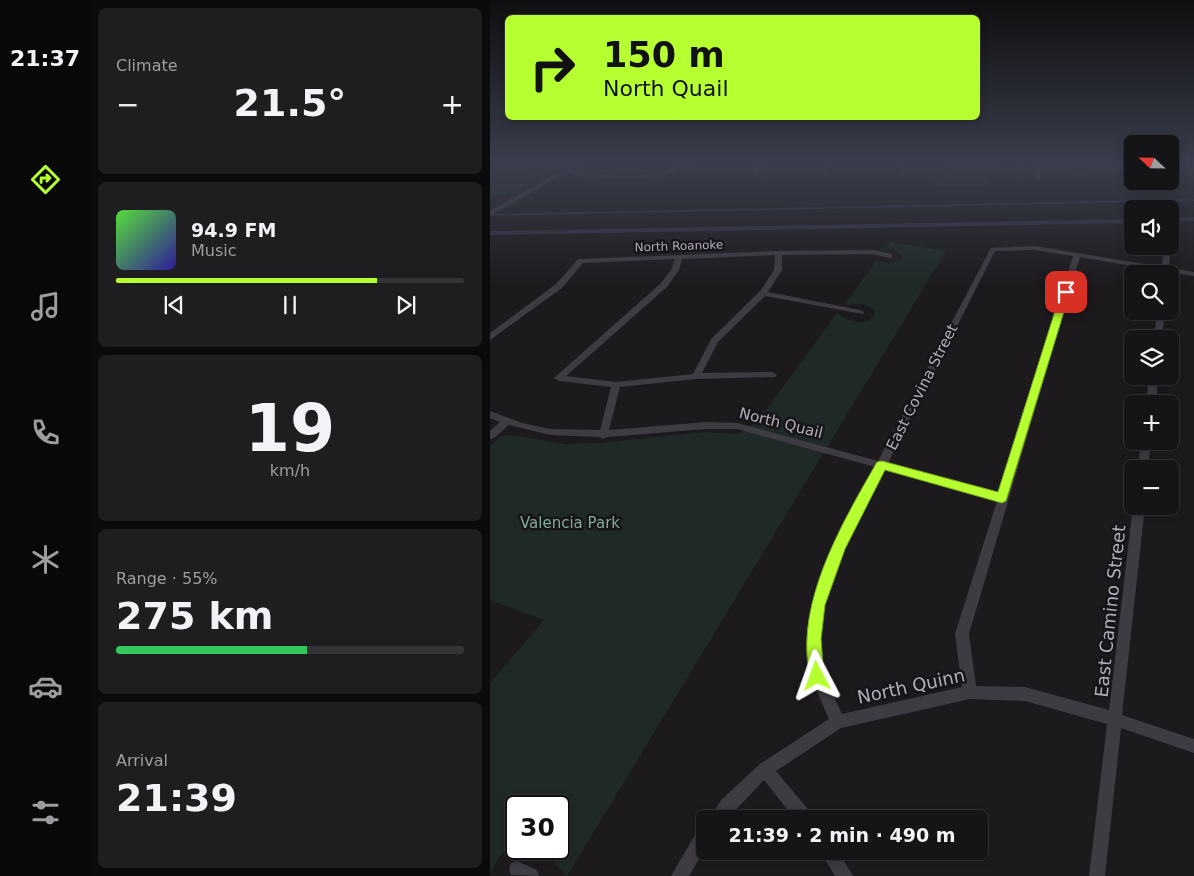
<!DOCTYPE html>
<meta charset="utf-8">
<style>
body{margin:0;font-family:"DejaVu Sans",sans-serif;background:#1e1d1f;color:#f1f3f6;height:100vh;display:flex;flex-direction:column;font-size:19px;white-space:nowrap}
*{box-sizing:border-box;margin:0}
p{font-size:16px;color:#9d9ea1}
.icon{flex:none;width:28px;height:28px;fill:none;stroke:currentColor;stroke-width:2;stroke-linecap:round;stroke-linejoin:round}
.map{position:relative;flex:1;overflow:hidden}
.drawer{display:flex;flex-direction:column;gap:8px;padding:8px;background:#0c0b0c;width:400px}
.drawer>*{flex:none}
.hud{position:absolute;left:15px;top:15px;width:475px;height:105px;border-radius:8px;box-shadow:0 2px 8px #0003,0 0 0 1px #343335;background:#b6ff30;color:#111;overflow:hidden}
.needle{width:32px;rotate:292deg}
.tools{position:absolute;left:634px;top:135px;display:grid;gap:10px}
.tools a{display:grid;place-items:center;width:55px;height:55px;border-radius:8px;background:#151416;box-shadow:0 2px 8px #0003,0 0 0 1px #343335;font-size:25px}
.speed{position:absolute;left:15px;top:795px;display:flex;gap:10px;font-size:25px;font-weight:700;text-align:center}
.speed>*{display:grid;place-content:center;width:65px;height:65px;border-radius:50%;background:#151416;box-shadow:0 2px 8px #0003,0 0 0 1px #343335;line-height:1}
.speed .limit{border:2px solid #111;border-radius:8px;background:#fff;color:#111}
.pin{position:absolute;display:grid;place-items:center;width:42px;height:42px;color:#fff;margin:-21px;border-radius:10px;box-shadow:0 2px 8px #0006}
.me{position:absolute;width:55px;margin:-28px;rotate:356deg;stroke-linejoin:round;filter:drop-shadow(0 0 4px #0008)}
.turn{display:flex;align-items:center;gap:18px;height:105px;padding:0 15px;font-size:22px}
.turn .icon{width:65px;height:65px;stroke-width:2.5}
.turn b{display:block;font-size:35px;line-height:42px}
.big{font-size:38px;font-weight:700;line-height:1.1}
.drawer .widget{flex:1;display:flex;flex-direction:column;justify-content:center;gap:8px;min-width:0;padding:0 18px;border-radius:8px;background:#1e1d1f}
.drawer .dial{align-items:center;gap:0}
.dial b{font-size:65px;line-height:1}
.song{display:flex;align-items:center;gap:15px}
.cover{width:60px;height:60px;border-radius:8px;background:linear-gradient(135deg,hsl(110 70% 55%),hsl(250 70% 35%))}
.played{height:5px;border-radius:2px;background:linear-gradient(90deg,#b6ff30 75%,#343335 75%)}
.keys{display:flex;justify-content:space-around;direction:ltr}
.heat{display:flex;justify-content:space-between;align-items:center;font-size:28px;direction:ltr}
.charge{height:8px;border-radius:4px;background:linear-gradient(90deg,#34c759 55%,#343335 0)}
.trip{position:absolute;left:206px;top:810px;width:292px;height:50px;border-radius:8px;background:#151416;box-shadow:0 2px 8px #0003,0 0 0 1px #343335;font-weight:700;line-height:50px;text-align:center}
main{display:flex;flex:1;min-height:0}
.tab-bar{display:flex;flex-direction:column;width:90px;justify-content:space-around;align-items:center;background:#080809;color:#9d9ea1}
.tab-bar .icon{width:35px;height:35px}
.tab-bar .selected{color:#b6ff30}
.tab-bar b{font-size:22px;color:#f1f3f6}
.map>svg:first-child{display:block}
</style>
<main>
<nav class="tab-bar">
<b>21:37</b>
<svg class="icon selected" aria-label="directions" viewBox="0 0 24 24"><path d="M12 3l9 9-9 9-9-9zM9 14v-3h6M13 9l2 2-2 2"/></svg>
<svg class="icon" aria-label="music" viewBox="0 0 24 24"><path d="M9 18V5l10-2v13"/><circle cx="6" cy="18" r="3"/><circle cx="16" cy="16" r="3"/></svg>
<svg class="icon" aria-label="phone" viewBox="0 0 24 24"><path d="M5 4h4l2 5-3 2q2 4 5 5l2-3 5 2v4C11 20 4 13 5 4z"/></svg>
<svg class="icon" aria-label="climate" viewBox="0 0 24 24"><path d="M12 3v18M4 7l16 10M4 17L20 7"/></svg>
<svg class="icon" aria-label="car" viewBox="0 0 24 24"><path d="M5 17H2v-5l4-1 3-4h7l3 4 3 1v5h-3M9 17h6M6 11h13"/><circle cx="7" cy="17" r="2"/><circle cx="17" cy="17" r="2"/></svg>
<svg class="icon" aria-label="filters" viewBox="0 0 24 24"><path d="M4 7h16M4 17h16"/><circle cx="9" cy="7" r="2"/><circle cx="15" cy="17" r="2"/></svg>
</nav>
<section class="drawer">
<div class="widget"><p>Climate</p>
<div class="heat"><a>−</a><b class="big">21.5°</b><a>+</a></div>
</div>
<div class="widget">
<div class="song"><i class="cover"></i><div><b>94.9 FM</b><p>Music</p></div></div>
<div class="played"></div>
<div class="keys"><svg class="icon" aria-label="previous" viewBox="0 0 24 24"><path d="M18 5L8 12l10 7zM5 5v14"/></svg><svg class="icon" aria-label="pause" viewBox="0 0 24 24"><path d="M8 5v14M16 5v14"/></svg><svg class="icon" aria-label="next" viewBox="0 0 24 24"><path d="M6 5l10 7-10 7zM19 5v14"/></svg></div>
</div>
<div class="widget dial"><b>19</b><p>km/h</p></div>
<div class="widget"><p>Range · 55%</p><b class="big">275 km</b><div class="charge"></div></div>
<div class="widget"><p>Arrival</p><b class="big">21:39</b></div>
</section>
<div class="map">
<svg width="704" height="876" viewBox="0 0 704 876">
<rect width="100%" height="100%" fill="#1c1a1d"/>
<path fill="#1f2927" d="M0,163h16l46,10 -36,21 -26,1z
M460,163h52l1,1 -5,6 -3,1 -9,15h-53z
M401,242l55,9 -379,625 -12,-12 -6,-15h10v-43h-43v37c-13,6 -22,20 -26,33v-193l54,-63 -54,-20v-154l11,-10 11,-1 53,9 34,-1 104,-11 35,2 20,-13 79,-108c11,8 26,14 37,3v-6l-11,-6 -19,1 32,-44 14,3 12,-5 1,-2 -8,-7 -10,-1z"/>
<g fill="none" stroke-linecap="round" stroke-linejoin="round">
<path stroke="#312f43" stroke-width="2" d="M67,166l6,-3
M39,178h14
M0,215l704,-15"/>
<path fill="#312f43" fill-rule="evenodd" d="M704,217v4l-24,1v-4z
M642,219v4l-642,12v-4z"/>
<path fill="#3f3b42" fill-rule="evenodd" d="M30,163h12l32,6 10,-6h7l-11,7c27,4 55,9 82,4 14,-3 27,-11 41,-11l-20,10 -23,5 -43,1 -42,-6 -75,43v-5l69,-39z
M268,163h6l-6,11h-4z
M336,163h6l-3,9 -3,2 -3,-2z
M406,163h6l3,8h-4z
M548,163h14l22,3 58,1v4l-58,-1 -31,-5 -3,6v7l-3,2 -3,-2v-7z
M704,165v4l-24,1v-4z
M680,244l1,2 -2,22 25,4v4l-25,-4v2h-8l1,-3 -82,-14 -111,377 7,52 49,1 84,23 24,-204h12l-23,209 72,24v14l-73,-25 -16,148h-16l18,-152 -82,-23 -55,-2 -129,29 -65,43 35,42 2,6h-18l-31,-39 -37,39h-18l12,-19 39,-36 69,-45 -19,-43 -3,-37 5,-34 20,-56 43,-82 -138,-38h-31l-98,8 -5,2 -4,-2 -49,-2 -41,-10 -15,13 -4,1v-8l10,-9 -10,-4v-7l32,12 28,6 50,1 11,-43 -52,-6 -5,-3 107,-95 10,-13 4,-11 -92,4 -21,25 -72,52v-7l66,-49 22,-25h3l198,-8 94,-1 19,4v4h-3l-16,-4 -91,1v15l-14,22 92,18 4,2 -1,2 -98,-18 -47,46 -16,31 70,-1 5,3 -2,2 -79,2 -76,8 -11,43 97,-8 31,1 141,38 113,-213 44,-2 127,21 2,-21h6zM545,250l38,6 -74,237 -111,-30 107,-212zM285,255l-1,15 -14,21 -49,48 -18,35 -77,8 -50,-6 101,-89 12,-17 3,-11zM394,470l113,31 -42,133 7,53 -120,27 -18,-38 -3,-37 3,-34 20,-56z
M667,311h8l-3,28h-8z
M659,376h9l-2,28h-10z
M651,441h10l-3,28h-10z
M215,826v23l-16,27h-18l28,-48z
M330,851h18l15,25h-18z
M27,861l20,9 2,6 -28,-1 -2,-6 2,-6z"/>
</g>
<linearGradient id="sky" x2="0" y2="1"><stop stop-color="#0f0e10"/><stop offset="0.57" stop-color="#3a3e4c"/><stop offset="1" stop-color="#3a3e4c" stop-opacity="0"/></linearGradient>
<rect width="704" height="286" fill="url(#sky)"/>
<path fill="#b6ff30" stroke="#76a61f" d="M576,289l4,3 -64,209 -4,2 -117,-33 -40,79 -20,56 -4,34 3,37 -2,5 -5,2 -6,-2c-4,-8 -3,-18 -4,-26 -4,-66 38,-137 70,-193l5,-1 116,31 63,-200z"/>
<g text-anchor="middle" dominant-baseline="central" stroke-width="5" stroke-linejoin="round" paint-order="stroke">
<g font-size="12" fill="#b3acbd" stroke="#171518">
<text transform="translate(189 246) rotate(-2)">North Roanoke</text>
</g>
<g font-size="15" fill="#b3acbd" stroke="#171518">
<text transform="translate(432 387) rotate(-63)">East Covina Street</text>
<text transform="translate(291 423) rotate(14)">North Quail</text>
</g>
<g font-size="15" fill="#82a99f" stroke="#171518">
<text x="80" y="523">Valencia Park</text>
</g>
<g font-size="18" fill="#b3acbd" stroke="#171518">
<text transform="translate(620 611) rotate(-84)">East Camino Street</text>
<text transform="translate(421 686) rotate(-12)">North Quinn</text>
</g>
</g>
</svg>
<div class="tools">
<a><svg class="needle" viewBox="-14 -14 28 28"><path d="M0-13l5 13h-10z" fill="#e53935"/><path d="M0 13l5-13h-10z" fill="#9d9ea1"/></svg></a>
<a><svg class="icon" aria-label="sound" viewBox="0 0 24 24"><path d="M4 9h4l5-4v14l-5-4H4zM17 9q2 3 0 6"/></svg></a>
<a><svg class="icon" aria-label="search" viewBox="0 0 24 24"><circle cx="10" cy="10" r="6"/><path d="M15 15l6 6"/></svg></a>
<a><svg class="icon" aria-label="layers" viewBox="0 0 24 24"><path d="M12 4l9 5-9 5-9-5zM3 14l9 5 9-5"/></svg></a>
<a>+</a>
<a>−</a>
</div>
<div class="speed"><div class="limit">30</div></div>
<div class="pin" style="left:576px;top:292px;background:#d93025"><svg class="icon" aria-label="arrive" viewBox="0 0 24 24"><path d="M6 21V4h12l-3 4 3 4H6"/></svg></div>
<svg class="me" style="left:327px;top:676px" viewBox="-20 -20 40 40"><path d="M0-17L14 15 0 8-14 15z" fill="#b6ff30" stroke="#fff" stroke-width="4"/></svg>
<div class="trip">21:39 · 2 min · 490 m</div>
<div class="hud">
<div class="turn"><svg class="icon" aria-label="right" viewBox="0 0 24 24"><path d="M7 20v-9h11M14 6l5 5-5 5"/></svg><div><b>150 m</b>North Quail</div></div>
</div>
</div>
</main>
